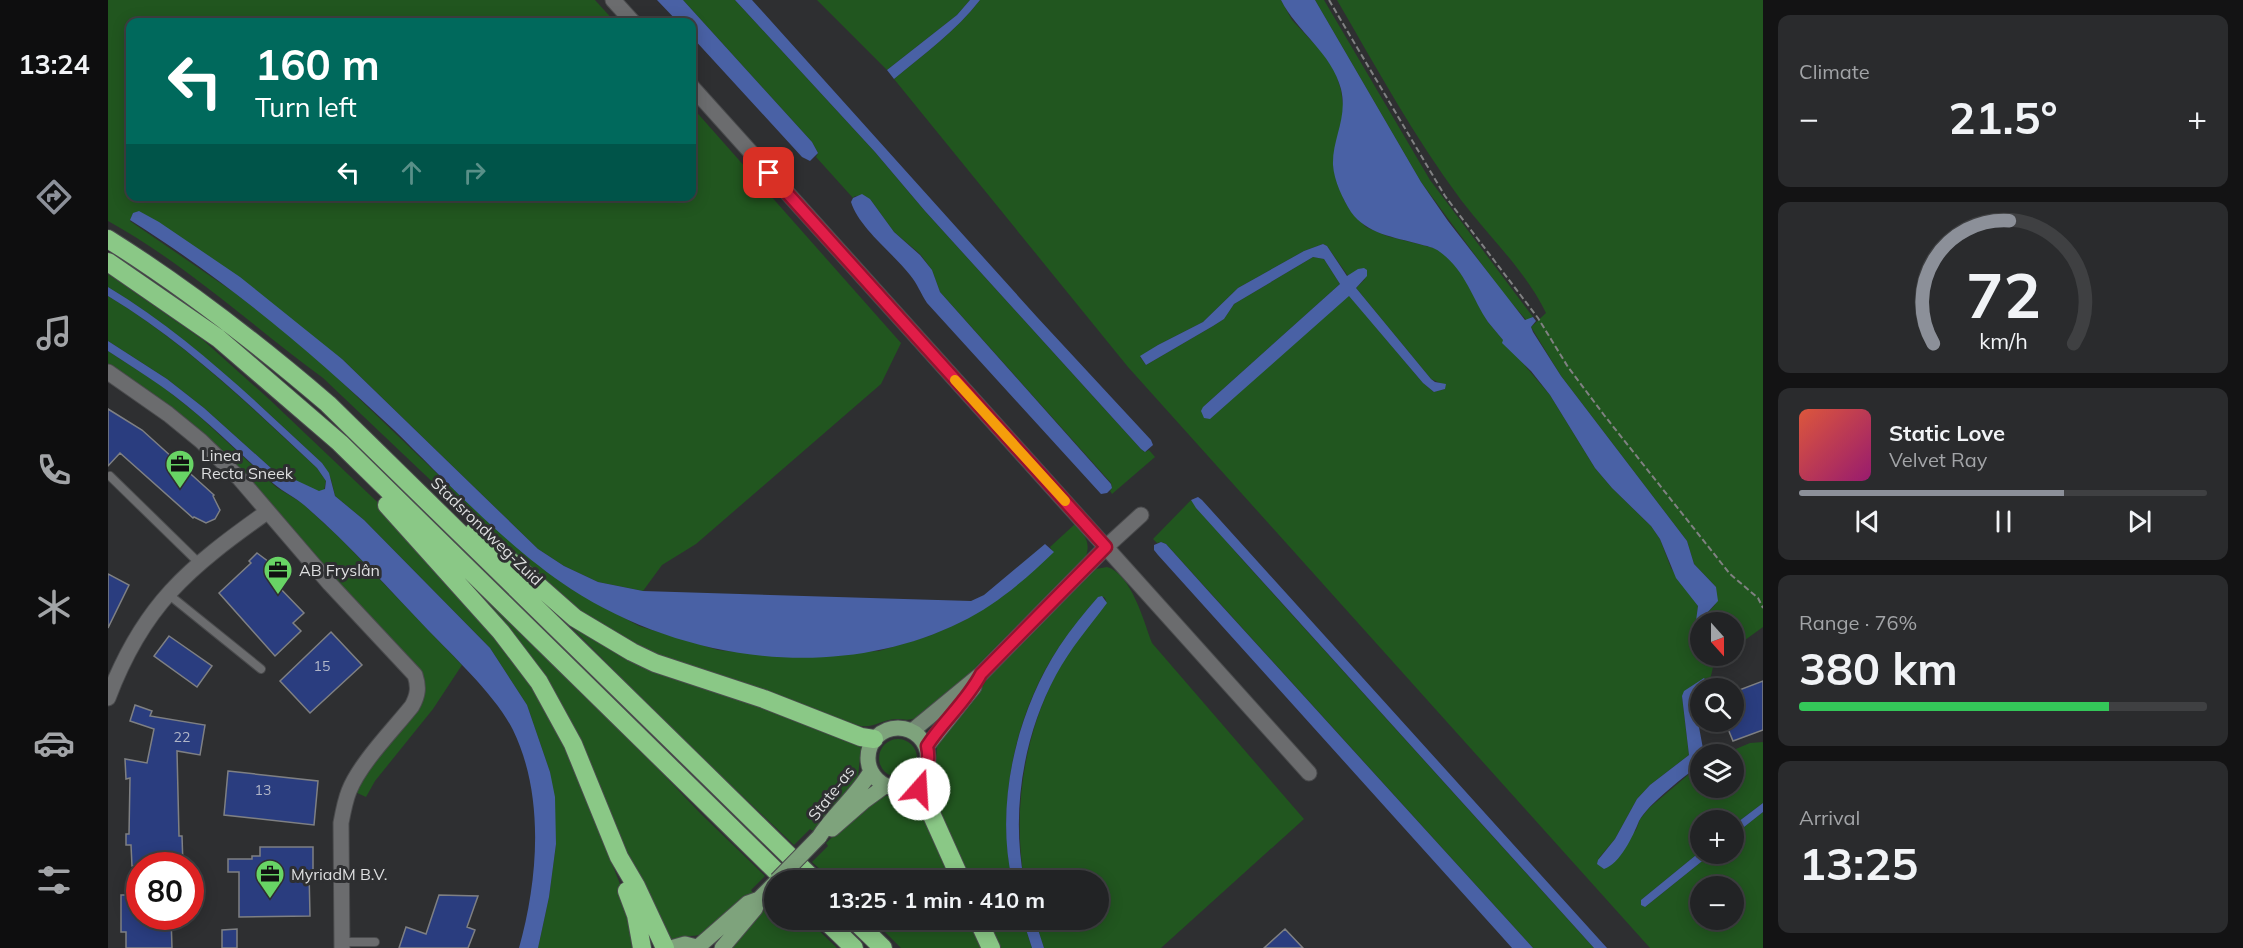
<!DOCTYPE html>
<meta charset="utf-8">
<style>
body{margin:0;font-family:Mulish,sans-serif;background:#2a2b2d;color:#f1f3f6;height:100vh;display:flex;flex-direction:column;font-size:22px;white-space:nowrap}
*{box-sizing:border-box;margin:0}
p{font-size:20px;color:#a2a4a7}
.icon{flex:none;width:33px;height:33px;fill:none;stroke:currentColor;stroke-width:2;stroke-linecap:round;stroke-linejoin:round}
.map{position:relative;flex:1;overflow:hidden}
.panel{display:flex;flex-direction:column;gap:15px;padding:15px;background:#131314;width:480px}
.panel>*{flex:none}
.hud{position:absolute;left:18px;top:18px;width:570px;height:183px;border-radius:12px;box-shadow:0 3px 15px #0003,0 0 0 2px #3f4042;background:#00695c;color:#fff;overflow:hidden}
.needle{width:39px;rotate:159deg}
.buttons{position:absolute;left:1582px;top:612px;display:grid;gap:12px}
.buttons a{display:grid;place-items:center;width:54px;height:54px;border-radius:50%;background:#222325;box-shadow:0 3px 15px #0003,0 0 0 2px #3f4042;font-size:30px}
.speed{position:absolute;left:18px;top:852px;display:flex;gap:12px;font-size:30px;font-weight:700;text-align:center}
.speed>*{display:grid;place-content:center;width:78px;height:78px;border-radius:50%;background:#222325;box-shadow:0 3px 15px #0003,0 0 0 2px #3f4042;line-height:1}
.speed .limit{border:9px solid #d22;background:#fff;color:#111}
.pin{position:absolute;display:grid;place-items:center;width:51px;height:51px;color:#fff;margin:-26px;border-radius:12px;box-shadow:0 3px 9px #0006}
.me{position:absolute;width:66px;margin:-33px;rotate:19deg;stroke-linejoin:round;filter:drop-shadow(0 0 4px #0008)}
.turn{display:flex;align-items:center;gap:21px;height:126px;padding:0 30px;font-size:27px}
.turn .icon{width:78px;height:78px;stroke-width:2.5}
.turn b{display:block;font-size:42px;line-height:51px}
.lanes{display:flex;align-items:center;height:57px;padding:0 30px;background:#0003;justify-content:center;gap:30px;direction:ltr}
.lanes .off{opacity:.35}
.big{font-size:45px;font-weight:700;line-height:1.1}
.panel .tile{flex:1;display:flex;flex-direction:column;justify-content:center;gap:9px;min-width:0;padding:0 21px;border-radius:12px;background:#2a2b2d}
.panel .dial{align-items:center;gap:0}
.dial svg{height:156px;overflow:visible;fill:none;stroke:#3f4042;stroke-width:7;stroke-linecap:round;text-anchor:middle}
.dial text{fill:#f1f3f6;stroke:none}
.song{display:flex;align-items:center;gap:18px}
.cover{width:72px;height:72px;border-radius:9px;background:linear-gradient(135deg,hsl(10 70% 55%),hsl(320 70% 35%))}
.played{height:6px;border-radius:3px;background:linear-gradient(90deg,#8c9099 65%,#3f4042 65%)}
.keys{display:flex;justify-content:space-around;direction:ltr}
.heat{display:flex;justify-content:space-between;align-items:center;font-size:33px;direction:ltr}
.charge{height:9px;border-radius:4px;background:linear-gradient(90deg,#34c759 76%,#3f4042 0)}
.trip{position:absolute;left:656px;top:870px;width:345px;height:60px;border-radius:30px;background:#222325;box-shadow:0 3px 15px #0003,0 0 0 2px #3f4042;font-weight:700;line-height:60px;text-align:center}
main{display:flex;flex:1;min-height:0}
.tabs{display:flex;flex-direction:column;width:108px;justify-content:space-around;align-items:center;background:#0e0e0f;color:#a2a4a7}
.tabs .icon{width:42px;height:42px}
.tabs .selected{color:#8c9099}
.tabs b{font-size:27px;color:#f1f3f6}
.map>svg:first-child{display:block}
</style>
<main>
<nav class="tabs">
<b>13:24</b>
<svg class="icon selected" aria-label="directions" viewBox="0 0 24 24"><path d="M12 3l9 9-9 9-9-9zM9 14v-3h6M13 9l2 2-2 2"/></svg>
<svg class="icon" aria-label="music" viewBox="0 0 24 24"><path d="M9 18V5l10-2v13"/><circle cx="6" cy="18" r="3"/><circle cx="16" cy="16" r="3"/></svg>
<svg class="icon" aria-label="phone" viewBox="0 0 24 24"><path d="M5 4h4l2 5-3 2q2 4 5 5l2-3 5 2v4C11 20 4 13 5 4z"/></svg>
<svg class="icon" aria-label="climate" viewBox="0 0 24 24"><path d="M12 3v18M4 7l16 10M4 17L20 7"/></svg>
<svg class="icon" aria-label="car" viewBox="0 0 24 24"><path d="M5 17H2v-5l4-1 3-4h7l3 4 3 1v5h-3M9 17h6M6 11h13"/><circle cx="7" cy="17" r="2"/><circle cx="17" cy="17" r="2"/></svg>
<svg class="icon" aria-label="filters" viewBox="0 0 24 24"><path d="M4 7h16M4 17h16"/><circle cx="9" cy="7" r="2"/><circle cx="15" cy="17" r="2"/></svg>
</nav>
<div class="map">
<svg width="1655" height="948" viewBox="0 0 1655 948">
<rect width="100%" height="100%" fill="#2e2f31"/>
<path fill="#21561f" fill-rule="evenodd" d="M0,0h487l20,22h-485v174h562v-89l209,236 -20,41 -185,160 -34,21 -19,26 -45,-9 -34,-16 -26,-17 -196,-190 -209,-146 -3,8 105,72 52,40 36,31 148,142 100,83 68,37 79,24 48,5 113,-4 50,-15 34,-15 40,-25 50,-44 -3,-5 25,-23c9,10 16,18 11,32l-121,122 -49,40c-7,3 -13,1 -20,1 -19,1 -24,13 -45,4l-1,2 -215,-77 -94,-63 -218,-207c-71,-52 -137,-114 -215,-157z
M575,0h52l140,152 50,59 216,238 4,3 4,-2 6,7 -43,37 -2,-3 2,-3 -1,-5 -171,-191 -8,-22 -12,-16 -26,-22 -24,-33 -15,-3 -2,2 -37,-41 2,-4 -6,-11z
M709,0h153l-13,15 -70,55z
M872,0h301l11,20 31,33 12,18 6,19 3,21 -11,54 11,35 9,14 13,13 21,9 51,13 14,12 13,18 23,43 62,73 45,73 17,20 39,38 9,13 11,29 27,38c-3,20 3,30 3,50h10l4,3 -6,25 -5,-6 -22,18 7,59 -39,30 -13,14 -22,40 -17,20 38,-29 4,-11 9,-11 52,-44v24h33v-34h-10l26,-11 13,-1v61l-29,22v-5h-33v31l-60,49 4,7 66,-53h23v-19l29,-23v136h-113l-522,-581 -234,-288c30,-25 62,-48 86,-79zM1215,244l4,2 21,30 17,3 -9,9 75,91 9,4 5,6 -11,3 -11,-9 -74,-88 -146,112 137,-123 -16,-25 -11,-2 -79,47 -10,15 -11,7 -67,39 -6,-8 18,-12 45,-23 35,-34 66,-37zM1593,886h33v34h-33z
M1207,0h9l106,180 103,137 -6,4 -24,-28 -82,-111z
M1229,0h426v627l-29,21v-26h-27l-1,-8 9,-9 1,-18 -22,-23 -7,-23 -126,-165 -30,-49 15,-14c-20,-42 -57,-76 -85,-113 -47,-63 -85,-133 -124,-200z
M0,274l95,66 66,59 123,117 106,119 56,82 66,167 10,27 7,37h-99l11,-51 7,-53 -6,-72 -23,-67 -37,-57 -126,-128 -29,-24 -4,-17 -9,-16c-68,-63 -134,-127 -214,-176z
M0,296c78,47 143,111 209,172l9,13 -2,9 -5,2 -47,-23 -68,-61 -37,-29 -59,-38z
M0,351l54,35 36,29 78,72 26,16 38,35 122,127 -29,44 -58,72 -9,16 -11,-5 9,-16 59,-78 -89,-118 -62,-72 -164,-143z
M1083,500l49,57 354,391h-61l-367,-404 -5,-2 -4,1 -4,-4z
M999,567c24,6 37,55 45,76l152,176 -143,129h-117l-9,-28h63v-40h-74c-11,-70 -1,-140 31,-204 14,-27 34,-51 51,-76l-2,-3h-6c-14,16 -27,33 -39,50 -44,66 -63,156 -47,233h-45l-38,-85v-11l7,-18 1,-23 49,-63 105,-108 5,-3z
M358,578l193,192 42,44 64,62 -14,14 2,3c-19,17 -38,45 -66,43v2l-18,4 -44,-92 -32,-81 -129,-189z
M467,624l290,120 -3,13 -2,1 -2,18 -7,9 1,2 -39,44 -3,-2 -16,16 -122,-116 -101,-102z
M771 758a19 19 0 1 1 38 0a19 19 0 1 1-38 0Z
M806,791l42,89h-124l-20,-18 16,-16 -2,-3 27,-25 27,-21z
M666,901v19h34l29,28h-106l34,-39 -1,-2 1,-2 3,2z
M765,920h100l13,28h-85z
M876,920h39l9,28h-35z"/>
<path fill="#4961a5" d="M549,0h26l129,142 6,11 -8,8 -8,-4 -110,-120v-15h-14z
M627,0h17l285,317 114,123 2,5 -8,7 -4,-3 -216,-238 -50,-59z
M862,0h10c-24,31 -56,54 -86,79l-7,-9 70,-55z
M1173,0h34l106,182 27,39 77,99 8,-3 3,4 -5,6 2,5 28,44 126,165 7,23 22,23 2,14 -12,13 1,8h-6v15l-5,-16 2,-15 -22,-28 -16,-39 -9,-13 -39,-38 -17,-20 -45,-73 -19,-24 -29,-28 1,-3c-5,-6 -10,-12 -15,-18 -16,-24 -23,-52 -48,-70 -6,-5 -14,-6 -21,-8 -25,-7 -52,-10 -68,-32 -8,-13 -17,-31 -18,-47 -1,-26 15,-47 8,-76 -9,-36 -44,-57 -60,-89z
M754,194l8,5 24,33 26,23 12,15 8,22 171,192 1,4 -5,5 -6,1 -174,-191c-6,-9 -10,-20 -17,-28 -17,-22 -51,-47 -59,-73l2,-4z
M31,211l20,11 81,55 102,82 196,190 26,17 34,16 45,9 328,10 13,-6 61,-51 9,8c-28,27 -58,53 -93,70 -123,61 -277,40 -390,-33 -63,-41 -123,-106 -177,-159 -82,-77 -168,-150 -264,-210l3,-7z
M1215,244l4,2 20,30 11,-7 6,-1 3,2v6l-11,12 75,91 4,3 11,2 -1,5 -11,3 -11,-9 -74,-87 -139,123 -6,-1 -3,-7 2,-4 137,-123 -16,-25 -11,-2 -79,47 -10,15 -11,7 -67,39 -6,-9 18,-11 45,-23 35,-34 66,-37z
M0,287c80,48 146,113 214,176l7,10 6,23 29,24 126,128 37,57 23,67 5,25 1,47 -7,53 -11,51h-19c19,-68 26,-152 -6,-218 -17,-34 -58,-72 -85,-100 -40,-42 -80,-87 -124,-125 -9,-8 -21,-13 -30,-21 -37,-33 -72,-69 -113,-98 -17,-12 -35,-23 -53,-35v-10l59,38 37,29 68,61 47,22 6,-2 1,-8 -9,-13c-66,-62 -131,-125 -209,-172z
M1090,497l4,3 405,448h-13l-398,-440 -5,-8z
M1053,542l5,2 45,50 322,354h-21l-17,-19 -337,-374 -4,-5v-5z
M994,596l5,7c-18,24 -37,46 -51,72 -33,61 -45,137 -32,205h-12c-17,-76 4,-167 47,-233 12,-18 25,-34 39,-50z
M1596,678l7,9 -10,1v5l-7,5v2l10,54h-3v10c-16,12 -53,40 -62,57 -6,15 -19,43 -35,48l-7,-5 1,-4 17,-21 22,-40 13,-14 39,-30 -7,-59 2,-5z
M1655,803v9l-29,23v-10z
M1593,851v3h10l-66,53 -4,-2v-5z
M915,920h12l9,28h-12z"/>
<path fill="#2a3d7f" stroke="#7f8083" stroke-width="1.5" d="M0,409l34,21 72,65 -1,1 7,14 -5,9 -9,4 -12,-6 -1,1 -73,-65 -12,13z
M149,553l12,9 6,13v8l29,30 -11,10 8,8 -26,25 -56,-63 32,-30 -2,-2z
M0,574l21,11 -21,43z
M223,632l31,33 -52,48 -30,-32z
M61,636l43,30 -15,21 -43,-31z
M1655,681v49l-30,11 -7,-17 8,-2v-30z
M27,705l17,6 -2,5 55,9 -5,30 -23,-4 2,85h3l1,30h-51l-1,-21h-5v-11h3l1,-56 -4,1 -1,-20 22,4 7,-34 -24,-8z
M120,771l90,10 -4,44 -90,-10z
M152,847h53v24h-4l1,45 -71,1v-45h-11v-13h24v-3h8z
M13,895h19v21h31l1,32h-46v-16h-5z
M331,895l39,1 -11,31 8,3 -7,18h-69l7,-21 20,7z
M129,929v19h-15v-18z
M1177,929l18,19h-39z"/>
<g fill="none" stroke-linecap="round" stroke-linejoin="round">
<g stroke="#4a4b4d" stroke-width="10">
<path id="lane" d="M2,476l89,87
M60,594l93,75
M234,942h33"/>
</g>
<g stroke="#4a4b4d" stroke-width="17">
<path id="street" d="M505,0l20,22
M584,87l617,686
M0,372l60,42 33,27 39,38 90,105 85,91c4,12 3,20 -3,31 -19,24 -52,57 -63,85 -4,10 -6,21 -8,32l1,125
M998,547l35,-32
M0,698c35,-93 80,-130 159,-186"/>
</g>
<g stroke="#4a4b4d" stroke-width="17">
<path id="secondary" d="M804,731l69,-57 125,-127
M819,746l47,-59"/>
</g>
<g stroke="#4a4b4d" stroke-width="17">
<path id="primary" d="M760 758a30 30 0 1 1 60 0a30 30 0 1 1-60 0Z
M724,829l31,-27 22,-16
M711,837c15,-24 38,-41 52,-66
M590,947l50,-44 11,-4
M563,948l14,-4 15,4
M614,948l33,-39 4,-10 15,-15"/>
</g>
<g stroke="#4a4b4d" stroke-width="20">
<path id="highway" d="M0,239c78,49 150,105 220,165l486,476
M0,262l110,76 122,105 445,437
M279,505l114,127 38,50 34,62 46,113 17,29 29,62
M367,530l100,88 57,34 23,11 109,36 97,38 13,2
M809,782l44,98
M519,891l9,24 6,33
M717,920l29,28
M746,920l29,28
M870,920l13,28"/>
</g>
<path stroke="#808182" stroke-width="2" stroke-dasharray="6 3" stroke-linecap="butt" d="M1221,0l116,196 93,122 30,49 36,48 126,159 28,24 5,10"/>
<use href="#lane" stroke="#6b6c6e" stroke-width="8"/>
<use href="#street" stroke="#6b6c6e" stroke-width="15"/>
<use href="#secondary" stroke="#748875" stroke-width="15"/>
<use href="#primary" stroke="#7ea37c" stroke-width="15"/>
<use href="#highway" stroke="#8ac886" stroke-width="18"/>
<g stroke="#4a4b4d" stroke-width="17" stroke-linecap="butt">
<path id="primary-bridge" d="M669,880l42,-43"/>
</g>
<use href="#primary-bridge" stroke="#7ea37c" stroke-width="15"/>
</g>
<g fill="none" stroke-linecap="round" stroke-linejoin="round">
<g stroke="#92132f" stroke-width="15">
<path id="route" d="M661,173l337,374 -125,127c-14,27 -38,47 -54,72 3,15 1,25 -10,36l2,7"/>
</g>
<use href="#route" stroke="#e11d48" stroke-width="10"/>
<path stroke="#f59e0b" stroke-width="10" d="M847,380l110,121"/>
</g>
<defs>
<g id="office-pin" transform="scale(1.5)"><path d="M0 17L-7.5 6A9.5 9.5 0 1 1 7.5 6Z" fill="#68d465" stroke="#2e2f31"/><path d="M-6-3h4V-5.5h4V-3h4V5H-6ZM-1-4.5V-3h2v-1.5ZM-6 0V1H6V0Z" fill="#111"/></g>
</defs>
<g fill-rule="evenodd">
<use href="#office-pin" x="72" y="464"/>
<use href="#office-pin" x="170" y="570"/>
<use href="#office-pin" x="162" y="874"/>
</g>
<g text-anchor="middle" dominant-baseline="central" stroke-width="6" stroke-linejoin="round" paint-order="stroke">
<g font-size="14" fill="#b1b6c8">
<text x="214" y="666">15</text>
<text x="74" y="737">22</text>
<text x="155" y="790">13</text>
</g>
<g font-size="16" fill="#dedfe0" stroke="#2e2f31" text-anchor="start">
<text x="93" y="455">Linea<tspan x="93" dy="18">Recta Sneek</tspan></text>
<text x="191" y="570">AB Fryslân</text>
<text x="183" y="874">MyriadM B.V.</text>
</g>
<g font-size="16" fill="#dedfe0" stroke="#2e2f31">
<text transform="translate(379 531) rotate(44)">Stadsrondweg-Zuid</text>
<text transform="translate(723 793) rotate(-52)">State-as</text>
</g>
</g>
</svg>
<div class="buttons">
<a><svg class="needle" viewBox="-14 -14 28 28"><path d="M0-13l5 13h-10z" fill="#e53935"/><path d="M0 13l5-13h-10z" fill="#a2a4a7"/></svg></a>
<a><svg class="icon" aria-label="search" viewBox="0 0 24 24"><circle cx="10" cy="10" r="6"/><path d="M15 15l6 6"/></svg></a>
<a><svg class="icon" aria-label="layers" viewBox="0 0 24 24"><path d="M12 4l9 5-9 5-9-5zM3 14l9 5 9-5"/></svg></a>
<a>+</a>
<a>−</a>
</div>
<div class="speed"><div class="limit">80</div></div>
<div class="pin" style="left:661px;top:173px;background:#d93025"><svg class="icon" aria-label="arrive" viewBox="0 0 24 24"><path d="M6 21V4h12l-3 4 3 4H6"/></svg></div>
<svg class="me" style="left:811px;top:789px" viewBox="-20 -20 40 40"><circle r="19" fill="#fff"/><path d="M0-13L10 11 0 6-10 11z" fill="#e11d48"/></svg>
<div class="trip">13:25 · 1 min · 410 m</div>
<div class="hud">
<div class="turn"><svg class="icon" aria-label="left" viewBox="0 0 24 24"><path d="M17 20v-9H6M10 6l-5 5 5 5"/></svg><div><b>160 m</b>Turn left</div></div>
<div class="lanes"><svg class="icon" aria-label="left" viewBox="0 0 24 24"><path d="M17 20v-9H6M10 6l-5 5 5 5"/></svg><svg class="icon off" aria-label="ahead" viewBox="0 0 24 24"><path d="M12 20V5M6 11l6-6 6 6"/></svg><svg class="icon off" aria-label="right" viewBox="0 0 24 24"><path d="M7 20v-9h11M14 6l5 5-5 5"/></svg></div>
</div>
</div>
<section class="panel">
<div class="tile"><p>Climate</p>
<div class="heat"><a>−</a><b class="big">21.5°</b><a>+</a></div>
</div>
<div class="tile dial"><svg viewBox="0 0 100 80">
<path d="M14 69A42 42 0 1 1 86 69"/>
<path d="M14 69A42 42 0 0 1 53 6" stroke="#8c9099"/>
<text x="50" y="56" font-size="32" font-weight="700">72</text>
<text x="50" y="72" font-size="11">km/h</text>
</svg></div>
<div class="tile">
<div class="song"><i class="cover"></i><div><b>Static Love</b><p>Velvet Ray</p></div></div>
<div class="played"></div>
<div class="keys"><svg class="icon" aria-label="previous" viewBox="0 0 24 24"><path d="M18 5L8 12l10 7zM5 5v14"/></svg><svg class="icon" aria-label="pause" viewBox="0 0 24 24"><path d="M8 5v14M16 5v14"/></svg><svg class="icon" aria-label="next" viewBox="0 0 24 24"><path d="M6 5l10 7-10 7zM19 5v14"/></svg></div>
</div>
<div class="tile"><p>Range · 76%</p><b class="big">380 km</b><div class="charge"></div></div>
<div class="tile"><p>Arrival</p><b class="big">13:25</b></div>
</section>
</main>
